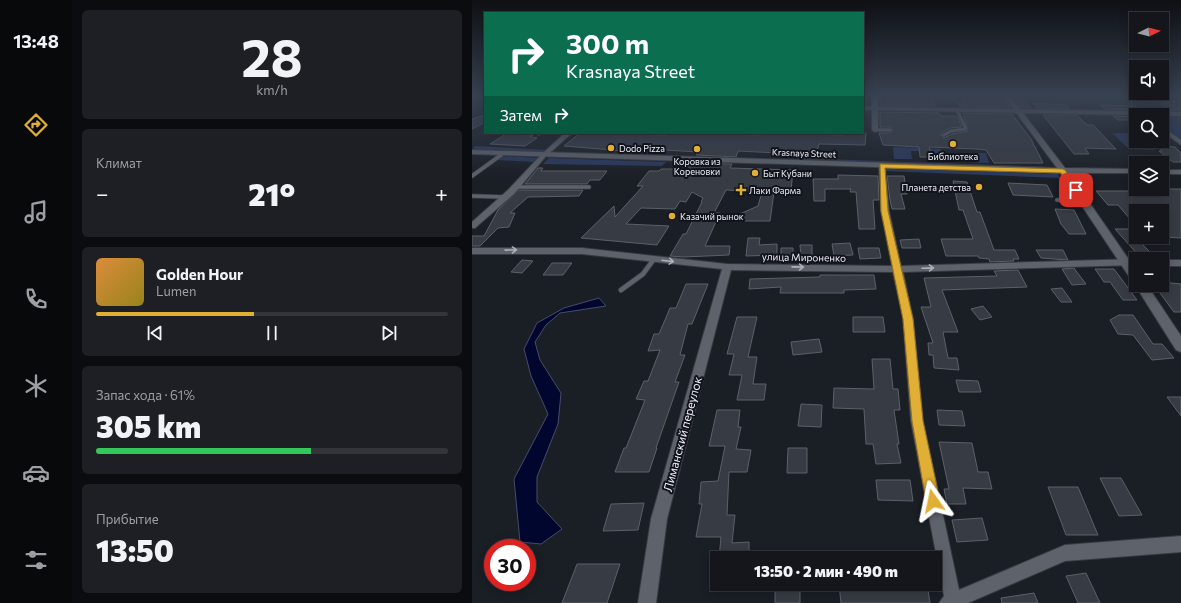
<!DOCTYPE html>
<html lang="ru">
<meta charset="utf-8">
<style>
body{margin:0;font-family:Commissioner,sans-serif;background:#1d1f25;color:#f1f3f6;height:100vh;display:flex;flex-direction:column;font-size:15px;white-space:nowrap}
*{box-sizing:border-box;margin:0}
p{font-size:13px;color:#9d9fa3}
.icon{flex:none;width:22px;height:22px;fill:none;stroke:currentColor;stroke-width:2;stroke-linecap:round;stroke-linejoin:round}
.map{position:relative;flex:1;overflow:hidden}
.panel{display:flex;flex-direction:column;gap:10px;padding:10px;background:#0b0c0f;width:400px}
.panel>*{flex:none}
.guide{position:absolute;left:12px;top:12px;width:380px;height:122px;border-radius:0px;box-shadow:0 2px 10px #0003,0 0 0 1px #33353b;background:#0b6e4f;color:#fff;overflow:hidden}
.needle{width:26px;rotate:84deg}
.buttons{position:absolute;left:657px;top:12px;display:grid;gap:8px}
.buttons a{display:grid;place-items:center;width:40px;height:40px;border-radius:0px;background:#14161c;box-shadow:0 2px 10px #0003,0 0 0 1px #33353b;font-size:20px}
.speed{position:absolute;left:12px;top:539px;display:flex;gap:8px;font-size:20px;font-weight:700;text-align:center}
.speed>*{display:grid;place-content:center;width:52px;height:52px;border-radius:50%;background:#14161c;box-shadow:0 2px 10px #0003,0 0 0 1px #33353b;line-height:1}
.speed .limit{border:6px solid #d22;background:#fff;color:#111}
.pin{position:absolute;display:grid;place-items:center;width:34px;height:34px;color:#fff;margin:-17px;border-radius:8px;box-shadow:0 2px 6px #0006}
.me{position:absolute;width:44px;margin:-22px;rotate:348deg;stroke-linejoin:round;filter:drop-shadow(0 0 3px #0008)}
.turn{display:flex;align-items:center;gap:14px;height:84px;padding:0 16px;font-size:18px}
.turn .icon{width:52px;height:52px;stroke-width:2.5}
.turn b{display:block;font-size:28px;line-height:34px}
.then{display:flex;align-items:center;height:38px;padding:0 16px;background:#0003;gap:8px;font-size:15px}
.big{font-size:30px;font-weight:800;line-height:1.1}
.panel .widget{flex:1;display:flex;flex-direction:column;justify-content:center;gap:6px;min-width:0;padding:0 14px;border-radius:6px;background:#1d1f25}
.panel .dial{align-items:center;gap:0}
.dial b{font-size:52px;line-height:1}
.song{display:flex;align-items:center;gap:12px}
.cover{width:48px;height:48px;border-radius:6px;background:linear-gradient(135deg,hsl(30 70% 55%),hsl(50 70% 35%))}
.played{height:4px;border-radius:2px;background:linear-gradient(90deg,#e1af34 45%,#33353b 45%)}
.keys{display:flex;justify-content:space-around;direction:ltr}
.heat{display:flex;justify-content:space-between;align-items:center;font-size:22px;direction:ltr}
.charge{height:6px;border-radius:3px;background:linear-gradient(90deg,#34c759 61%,#33353b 0)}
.trip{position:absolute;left:238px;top:551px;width:232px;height:40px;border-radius:0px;background:#14161c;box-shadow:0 2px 10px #0003,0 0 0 1px #33353b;font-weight:800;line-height:40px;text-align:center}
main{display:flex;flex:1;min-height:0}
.tabs{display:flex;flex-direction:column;width:72px;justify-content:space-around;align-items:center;background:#08090b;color:#9d9fa3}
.tabs .icon{width:28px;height:28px}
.tabs .selected{color:#e1af34}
.tabs b{font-size:18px;color:#f1f3f6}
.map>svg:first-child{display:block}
</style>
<main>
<nav class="tabs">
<b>13:48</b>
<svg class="icon selected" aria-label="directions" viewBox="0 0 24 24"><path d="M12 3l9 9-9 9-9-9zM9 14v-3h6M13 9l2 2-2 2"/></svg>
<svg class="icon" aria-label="music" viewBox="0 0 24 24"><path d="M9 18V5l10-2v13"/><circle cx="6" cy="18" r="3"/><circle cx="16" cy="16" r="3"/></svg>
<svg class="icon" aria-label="phone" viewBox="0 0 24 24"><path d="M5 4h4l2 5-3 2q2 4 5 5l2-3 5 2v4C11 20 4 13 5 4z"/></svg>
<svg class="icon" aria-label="climate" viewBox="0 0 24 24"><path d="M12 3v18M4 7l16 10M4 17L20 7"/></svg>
<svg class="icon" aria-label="car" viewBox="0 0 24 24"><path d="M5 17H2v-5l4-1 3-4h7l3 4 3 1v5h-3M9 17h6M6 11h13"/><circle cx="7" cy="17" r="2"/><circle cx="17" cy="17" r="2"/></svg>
<svg class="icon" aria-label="filters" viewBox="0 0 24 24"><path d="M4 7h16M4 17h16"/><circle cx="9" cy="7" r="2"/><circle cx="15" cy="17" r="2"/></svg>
</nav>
<section class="panel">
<div class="widget dial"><b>28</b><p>km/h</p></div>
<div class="widget"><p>Климат</p>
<div class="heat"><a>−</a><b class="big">21°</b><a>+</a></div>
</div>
<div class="widget">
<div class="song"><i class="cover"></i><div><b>Golden Hour</b><p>Lumen</p></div></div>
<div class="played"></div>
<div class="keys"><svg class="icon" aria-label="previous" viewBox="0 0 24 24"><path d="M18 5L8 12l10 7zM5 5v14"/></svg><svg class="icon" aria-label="pause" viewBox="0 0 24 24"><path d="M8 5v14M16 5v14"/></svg><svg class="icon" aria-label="next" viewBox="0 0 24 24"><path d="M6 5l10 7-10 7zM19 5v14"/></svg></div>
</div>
<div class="widget"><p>Запас хода · 61%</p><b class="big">305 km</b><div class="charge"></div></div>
<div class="widget"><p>Прибытие</p><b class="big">13:50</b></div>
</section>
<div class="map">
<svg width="709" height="603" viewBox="0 0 709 603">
<rect width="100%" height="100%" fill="#1a1e25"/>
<path fill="#29385e" d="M690,116h19v23l-19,-15z
M640,133h24v8h9l10,9 -26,-1z
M3,146l71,4 -3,3 -71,-3z
M421,147l48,2 1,5 6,1 1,5h-9l-2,-7h-2l2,7h-4l-1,-9h-22l1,8h-18z
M490,153h24l3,10 -23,-1z
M30,156l37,2 -5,4 -37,-2z
M77,158l117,4 -4,4 -119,-2z
M325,158l256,9 1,2 -257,-8z
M413,167l173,7 2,4 -175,-7z"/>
<path fill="#01062e" stroke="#484c6a" d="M127,298l7,8 -46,7 -14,12 -11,17 5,18 21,33 -3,31 -21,53v25l25,27 -21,15 -21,-2 -6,-63 34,-65 -17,-38 -7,-27 13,-26 27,-15z"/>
<path fill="#373b43" stroke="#5c6069" d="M409,96h51l4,10h-56z
M488,96h43l7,11h-50l-2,-4 7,2z
M540,96h9l10,11h-11z
M686,101h23v9h-12z
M561,103l33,2 4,4 -33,-1z
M628,105l36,1v4l-31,-1z
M408,112l59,1 2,3h16l5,11 -12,1 -7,4 -2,3 3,3 8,-4 16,-3 -5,-18 49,1 19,25 12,24h-49l-8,-13 -10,-1 -47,-2 3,10h-12l-1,-10 -36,-2 -4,-12h11l3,-3 -3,-3h-10z
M13,115v7l-13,7v-10z
M571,115h34l10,10h6l23,24 -31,-1 4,6h-15z
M641,116l23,1v3h-18z
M108,133h53l-1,1 34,1 1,-1h29l2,-1 63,2 1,-2h20l61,2v-2h23l-1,12 -46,-1 -3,11 -78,-4 -2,6 -40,-2 2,-3 -50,-3 -2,3 -21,-1 -61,-5z
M34,134l27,1 -3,2 7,1 -12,8 -35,-2z
M686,146l17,1 6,6v9h-8l-14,-11h3z
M219,163l41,1 -2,4 63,2 -2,21 -17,1 -4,29h-27l-17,-1 32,-14 4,-14 -36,-2 -12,23h6l-15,33h25l-1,9 -45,2 -14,-1 13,-22h3l16,-32h-1l2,-4 -11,-6 -6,10 -6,-1 -5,8 -34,-1 -15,16 43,2 -12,19 -76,-7 33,-32 1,11 28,-31h-6l12,-15h10l2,-2h26z
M66,168h5l-2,3h66l-7,9h-10l-3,4h-62z
M366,175l40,1 1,24h-6l2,29h-16l-3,-37h-6l1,-3h-26v12h-11l-1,-22h25z
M415,176h17l3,18h-6l4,15h-13l-2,-9z
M481,181l14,1 10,30h3l14,38h21l4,9h-6l1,2 -24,1 -1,-3 -10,-1 -1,-2h-32l-5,-17h32l-10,-29h-4z
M536,183l39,2 6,12 -40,-2z
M675,189h34v49l-19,-1v-26h-26v15l-18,-21h-10l-12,-14h53z
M47,190h64l-4,6 -51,1 -18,16h5l-6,14 -11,1 -18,18h-8v-10h12l14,-26z
M583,209l19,1 12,24h-17l-8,-10z
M643,229h15l10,10h-3l17,17 -14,1z
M276,238h12l-1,7 18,-1v11l-31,1z
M447,239l2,9h-19l-2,-8z
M378,243l3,12 -19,1 -2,-12z
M328,245h12v10l-11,1z
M309,248h12v11h-12z
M386,248h21l2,10 -21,1z
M564,250h27l5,10 -27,-2z
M50,260l11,1 -11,12 -11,-1z
M80,263h20l-9,12h-20z
M602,268l5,7 7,9 -14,1 -10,-16z
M623,269h19l23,31h-14l-13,-18h-6z
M546,270l9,17 -85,3 16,42h-15l5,26h9l2,12 -25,-2 -1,-13h-4l-1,-12h5l-12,-36h10l-7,-29 73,-2 -3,-5z
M348,275h54l2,14 -32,1v3h-64l1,-6 -32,2 1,-10 70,-2z
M690,282l19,2v28h-7l-20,-27h8z
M214,284h22l-16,40h-4l-8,31h5l-10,27h4l-23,66h1l-8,24h-34l9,-24h2l19,-48 -9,-1 8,-18h4l12,-31 -12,1 6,-17h5l11,-26h6z
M590,288l10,14h-11l-10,-13z
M511,306l9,11 -12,3 -9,-11z
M647,315h14l20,29h9l12,14 -22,2 -19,-25 -15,-1 -8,-14z
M265,317h20l-9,40h9l-4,27h13l-2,16h-27l5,-25h-13l5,-21h-7z
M381,317h30l2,15h-32z
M347,339l3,13 -29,3 -2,-13z
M400,359h18l3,30h5l2,21h-6l5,34h-2l4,19 -25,1 -3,-20h-7l-2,-35 -31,-1 1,-20 40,1z
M484,380l22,1 3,11h-22z
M695,397h14v19z
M329,404l21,1 -1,22 -23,-1z
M245,410h23l-2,17h3l-5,22 15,1 -4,22h-18l-2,43h8l-3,28 17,-1v16h-30l2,-21h-25l6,-33h-3l2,-22 17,-1 7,-35h-16z
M465,410l25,1 3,15 -26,-1z
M467,442l33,1 6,29h10l4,17 -29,-1 3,16h-19l-3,-15h5z
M316,448h19v25h-20z
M628,478h21l21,37 -23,1z
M404,480h34l3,21 -35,-1z
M576,487h30l20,48h-32z
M172,503l-6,27 -35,1 8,-27z
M510,518l6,22 -31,2 -5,-22z
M105,564h43l-13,39h-45z
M614,573l14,30h-22l-12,-27z
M303,584h25v19h-25z
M367,584h88l3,19h-89z
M562,593l4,10h-36l-1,-5z"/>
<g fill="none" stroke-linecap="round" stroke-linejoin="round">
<g stroke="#383b41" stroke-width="4">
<path id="lane-far2" d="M403,130h15
M67,134l2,-1
M472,135l7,-4 15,-2 -9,-19
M28,156l3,-3"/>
</g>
<g stroke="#383b41" stroke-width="5">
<path id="lane-far1" d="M0,176l29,-21
M44,187h73
M0,196l33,1
M585,200l26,1"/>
</g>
<g stroke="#383b41" stroke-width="6">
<path id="lane" d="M149,290l22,-16 11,-15"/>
</g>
<g stroke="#383b41" stroke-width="2">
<path id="street" d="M400,96h6v11l303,5v4l-303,-6v20l-3,2 -3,-2v-20h-9v-4l9,1z
M706,96h3v3l-2,-1z
M690,126l19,14v5l-19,-14z
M93,133h7l-26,23 -32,38 -39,34h-3v-6l36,-32 34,-36z
M410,164l3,2 4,45 12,55 235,-7v6l-233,7 10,47 10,102 36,169 106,-45 116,-9v16l-116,9 -97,42h-29l5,-7 -33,-175 -8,-102 -10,-47 -162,-2 -64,249 -11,84h-18l13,-84 71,-250 -140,-15h-110v-6h110l145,16 165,2 -11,-55 -2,-45z
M690,260h19v6h-19z"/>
</g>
<g stroke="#383b41" stroke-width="2">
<path id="secondary" d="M532,96h6l55,72 71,1v4h-67l67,97v12l-4,-1 -72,-108 -588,-19v-4l585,18z
M690,170h19v4h-19z
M664,284l11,1 34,51v16l-5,-2 -41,-65z"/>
</g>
<use href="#lane-far2" stroke="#5e626b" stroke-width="3"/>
<use href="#lane-far1" stroke="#5e626b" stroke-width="3.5"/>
<use href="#lane" stroke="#5e626b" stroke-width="4.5"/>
<use href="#street" fill="#5e626b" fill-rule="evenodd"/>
<use href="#secondary" fill="#5e626b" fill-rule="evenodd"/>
</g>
<defs><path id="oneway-shaft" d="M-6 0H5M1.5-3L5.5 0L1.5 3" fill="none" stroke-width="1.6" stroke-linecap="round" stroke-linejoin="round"/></defs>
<g stroke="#adb0b7">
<use href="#oneway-shaft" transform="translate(39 250) rotate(-1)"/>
<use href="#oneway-shaft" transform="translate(196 261) rotate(7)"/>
<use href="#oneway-shaft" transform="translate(326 267) rotate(1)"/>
<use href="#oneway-shaft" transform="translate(456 268) rotate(-2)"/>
</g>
<linearGradient id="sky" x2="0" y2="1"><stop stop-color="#0e1014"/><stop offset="0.53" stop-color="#384151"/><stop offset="1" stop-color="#384151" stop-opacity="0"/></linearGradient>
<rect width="709" height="181" fill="url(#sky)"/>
<path fill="#e1af34" stroke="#927222" d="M408,164l183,5 2,1 14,20 -5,2 -13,-19 -176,-5 3,43 25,108 10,102 17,80 -2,5 -5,2 -5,-2 -2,-5 -14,-80 -9,-102 -22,-108z"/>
<g fill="#e1af34" stroke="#11141c" stroke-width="1.5">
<circle cx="481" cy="144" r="4"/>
<circle cx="139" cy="148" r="4"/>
<circle cx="225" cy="149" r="4"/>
<circle cx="283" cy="173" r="4"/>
<circle cx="507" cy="187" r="4"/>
<path d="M267 184h4v4h4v4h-4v4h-4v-4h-4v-4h4z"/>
<circle cx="200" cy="216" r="4"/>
</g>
<g text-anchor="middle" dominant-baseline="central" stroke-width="4" stroke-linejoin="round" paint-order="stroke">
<g font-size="9" fill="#edeff5" stroke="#11141c" text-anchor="start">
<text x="147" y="148">Dodo Pizza</text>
<text x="481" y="156" text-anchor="middle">Библиотека</text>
<text x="225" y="161" text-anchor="middle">Коровка из<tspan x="225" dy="10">Кореновки</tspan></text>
<text x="291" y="173">Быт Кубани</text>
<text x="499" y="187" text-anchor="end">Планета детства</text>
<text x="277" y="190">Лаки Фарма</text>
<text x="208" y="216">Казачий рынок</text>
</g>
<g font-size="9" fill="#edeff5" stroke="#11141c">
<text transform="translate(332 153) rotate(2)">Krasnaya Street</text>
</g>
<g font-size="10" fill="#edeff5" stroke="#11141c">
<text transform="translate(332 257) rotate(1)">улица Мироненко</text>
</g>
<g font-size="12" fill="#edeff5" stroke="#11141c">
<text transform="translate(210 434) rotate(-75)">Лиманский переулок</text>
</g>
</g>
</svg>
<div class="buttons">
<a><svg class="needle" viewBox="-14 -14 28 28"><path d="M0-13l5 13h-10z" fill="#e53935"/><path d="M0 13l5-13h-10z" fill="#9d9fa3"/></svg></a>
<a><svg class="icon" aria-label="sound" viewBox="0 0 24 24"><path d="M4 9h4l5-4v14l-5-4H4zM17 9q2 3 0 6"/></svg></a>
<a><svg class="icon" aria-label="search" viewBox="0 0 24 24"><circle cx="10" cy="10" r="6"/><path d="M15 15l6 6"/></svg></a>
<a><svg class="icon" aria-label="layers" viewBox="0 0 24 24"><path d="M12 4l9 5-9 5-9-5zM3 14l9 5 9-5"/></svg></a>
<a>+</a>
<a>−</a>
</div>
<div class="speed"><div class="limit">30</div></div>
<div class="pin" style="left:604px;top:190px;background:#d93025"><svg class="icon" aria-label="arrive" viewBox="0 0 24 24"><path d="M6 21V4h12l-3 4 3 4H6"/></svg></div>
<svg class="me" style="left:461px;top:501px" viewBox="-20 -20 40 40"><path d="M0-17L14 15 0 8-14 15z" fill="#e1af34" stroke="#fff" stroke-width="4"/></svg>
<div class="trip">13:50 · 2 мин · 490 m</div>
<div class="guide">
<div class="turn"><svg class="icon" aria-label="right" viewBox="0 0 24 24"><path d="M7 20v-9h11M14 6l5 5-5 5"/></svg><div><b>300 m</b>Krasnaya Street</div></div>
<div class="then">Затем<svg class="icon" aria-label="right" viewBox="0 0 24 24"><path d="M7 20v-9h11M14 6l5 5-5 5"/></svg></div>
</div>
</div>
</main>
